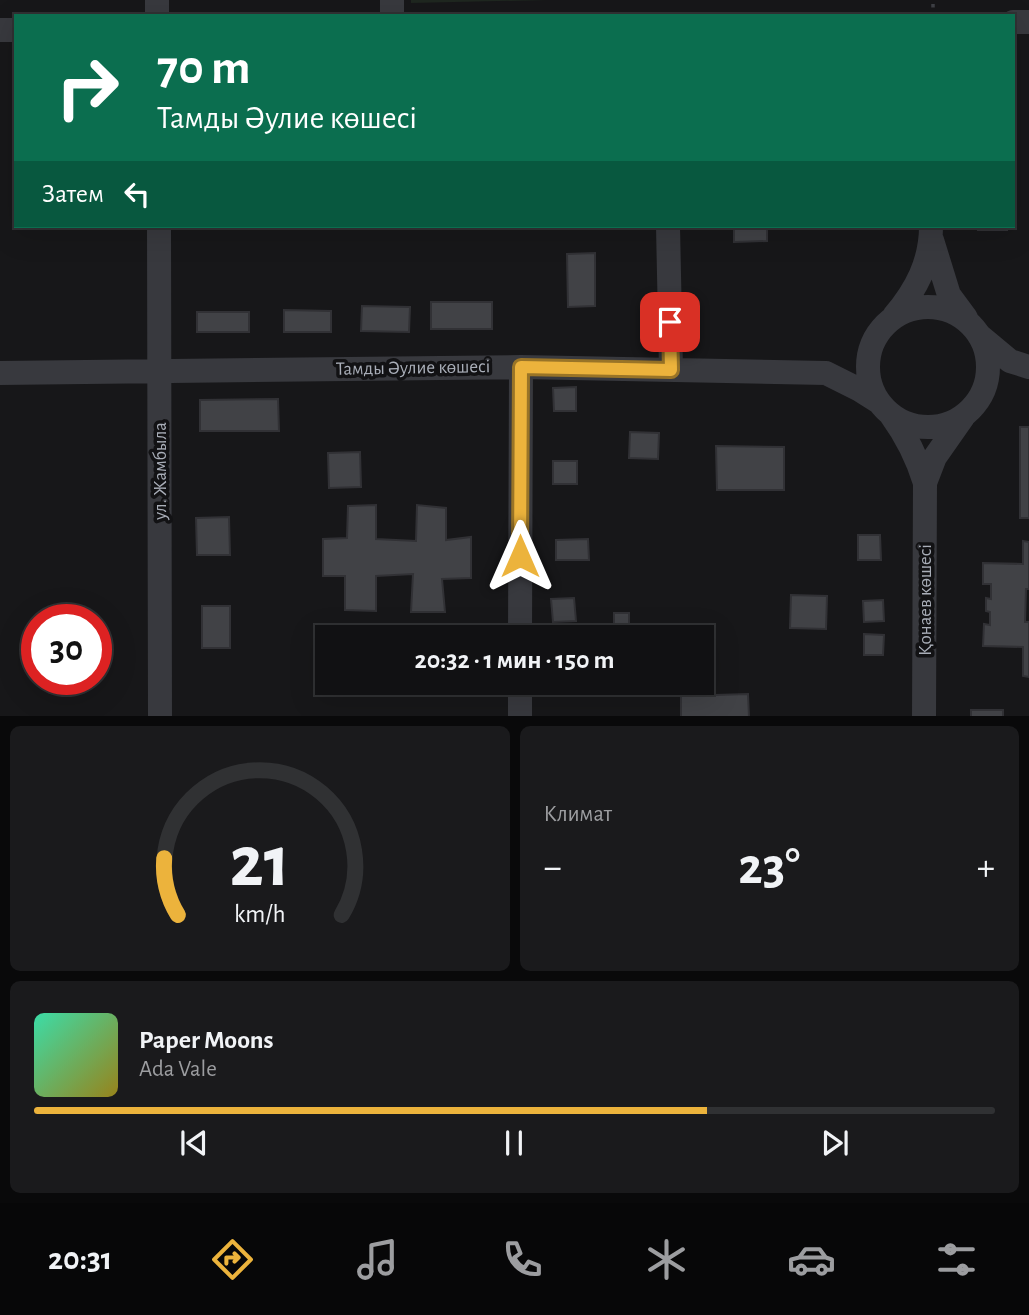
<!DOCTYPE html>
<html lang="ru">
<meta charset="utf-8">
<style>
body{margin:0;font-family:"Alegreya Sans",sans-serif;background:#1a1a1c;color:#f1f3f6;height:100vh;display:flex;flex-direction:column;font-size:26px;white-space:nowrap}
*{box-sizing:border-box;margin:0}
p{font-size:23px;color:#9c9da0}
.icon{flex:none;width:38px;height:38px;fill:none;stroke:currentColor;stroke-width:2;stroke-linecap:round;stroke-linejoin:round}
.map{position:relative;height:716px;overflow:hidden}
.sheet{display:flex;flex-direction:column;gap:10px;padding:10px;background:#09090a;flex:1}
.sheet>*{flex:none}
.guide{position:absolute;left:14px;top:14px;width:1001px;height:214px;border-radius:0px;box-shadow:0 7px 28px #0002,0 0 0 2px #303133;background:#0b6e4f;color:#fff;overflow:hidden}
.speed{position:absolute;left:21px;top:604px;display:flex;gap:14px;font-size:35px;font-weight:700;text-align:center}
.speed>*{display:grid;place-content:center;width:91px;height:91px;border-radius:50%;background:#111113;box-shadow:0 7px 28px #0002,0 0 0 2px #303133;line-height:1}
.speed .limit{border:10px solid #d22;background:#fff;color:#111}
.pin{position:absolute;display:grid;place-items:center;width:60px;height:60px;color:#fff;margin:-30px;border-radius:14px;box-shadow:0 4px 10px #0006}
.me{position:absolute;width:77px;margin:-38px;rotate:0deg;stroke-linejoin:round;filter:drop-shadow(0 0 5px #0008)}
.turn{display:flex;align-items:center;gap:24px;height:147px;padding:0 28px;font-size:32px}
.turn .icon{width:91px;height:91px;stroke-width:2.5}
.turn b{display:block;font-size:49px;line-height:60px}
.then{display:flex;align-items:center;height:66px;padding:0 28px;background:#0003;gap:14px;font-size:26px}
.big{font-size:52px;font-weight:600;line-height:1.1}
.sheet .tile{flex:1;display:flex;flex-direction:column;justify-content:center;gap:10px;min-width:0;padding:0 24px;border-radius:10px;background:#1a1a1c}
.sheet .dial{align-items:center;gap:0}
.dial svg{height:182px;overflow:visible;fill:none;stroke:#303133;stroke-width:7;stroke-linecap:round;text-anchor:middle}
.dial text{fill:#f1f3f6;stroke:none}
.song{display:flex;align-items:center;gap:21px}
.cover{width:84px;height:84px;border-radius:10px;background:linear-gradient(135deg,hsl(160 70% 55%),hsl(50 70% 35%))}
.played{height:7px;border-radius:4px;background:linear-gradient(90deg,#ecb33c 70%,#303133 70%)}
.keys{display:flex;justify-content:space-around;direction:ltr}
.heat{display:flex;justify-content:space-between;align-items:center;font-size:38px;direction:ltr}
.sheet .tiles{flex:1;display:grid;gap:10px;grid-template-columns:1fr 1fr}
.tile:last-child{grid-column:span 2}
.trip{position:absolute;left:315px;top:625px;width:399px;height:70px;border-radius:0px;background:#111113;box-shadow:0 7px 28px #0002,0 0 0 2px #303133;font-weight:600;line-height:70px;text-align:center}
.tab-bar{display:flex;height:112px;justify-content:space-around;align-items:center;background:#070708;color:#9c9da0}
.tab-bar .icon{width:49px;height:49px}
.tab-bar .selected{color:#ecb33c}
.tab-bar b{font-size:32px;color:#f1f3f6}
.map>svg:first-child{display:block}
</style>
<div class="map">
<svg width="1029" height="717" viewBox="0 0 1029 717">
<rect width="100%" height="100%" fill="#171719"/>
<path fill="#1f2720" d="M411,0h137l-137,3z"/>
<path fill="#414246" stroke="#313135" stroke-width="2" d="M734,226h33v15l-33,1z
M978,226h29v4h-29z
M595,253v53l-27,1 -1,-53z
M431,302h61v27h-61z
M362,306l48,1 -1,25 -48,-1z
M284,310l47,1v21h-47z
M197,312h52v20h-52z
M576,387v24h-22l-1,-23z
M278,399l1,32h-79v-31z
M1020,427h9v91h-9z
M630,432l29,1 -1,26 -29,-1z
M716,446l68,1v43h-67z
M360,452l1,35 -32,1 -1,-35z
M553,461h24v23h-24z
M376,505v34l40,2 1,-36 29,3v32l25,-3v41l-29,1 3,33h-34l2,-38 -37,2v35l-31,-1v-34h-22v-37l24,-1 1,-32z
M229,517l1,38h-33l-1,-37z
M858,535h22l1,25h-23z
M588,539l1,21h-33v-20z
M1023,541l6,1v47h-3l-1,33h4v55l-6,-1v-29l-40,-1 1,-22 6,1v-13l-4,-1v-13l5,1v-15h-8v-21l40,1z
M791,595l36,1 -1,33 -36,-1z
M574,598l2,23 -23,1 -2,-23z
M883,600l1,21 -20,1 -1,-21z
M202,606h28v42h-28z
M614,613h15v24h-15z
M864,634l20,1 -1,20h-19z
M551,682h25v3l-25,1z
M614,682h15v4h-15z
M748,694l1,23h-68v-21z
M971,710h32v7h-32z"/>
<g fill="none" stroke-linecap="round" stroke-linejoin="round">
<path stroke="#3e4045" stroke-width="3.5" stroke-dasharray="3.5 5" stroke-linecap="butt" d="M933,16v-16"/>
<path stroke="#38393e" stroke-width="24" d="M157,16v-16
M392,16v-16
M1013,22h16
M0,30h16
M159,226l1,491
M668,226l3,144
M932,240l17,55 17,23
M868 367a60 60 0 1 1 120 0a60 60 0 1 1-120 0Z
M894,316c22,-26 37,-54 37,-90
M980,336l30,25 19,6
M0,373l521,-6 305,6 34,17 19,12
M891,415c16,22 26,42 34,68l-1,234
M925,483l10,-26 28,-40
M520,637l1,-270
M520,717v-35"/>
</g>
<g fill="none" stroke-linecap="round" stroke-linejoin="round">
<g stroke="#997427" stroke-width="18">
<path id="route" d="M520,556l1,-189 150,3 -1,-48"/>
</g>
<use href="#route" stroke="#ecb33c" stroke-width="12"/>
</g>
<g text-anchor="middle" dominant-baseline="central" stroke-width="7" stroke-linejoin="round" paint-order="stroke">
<g font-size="19" fill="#a9aeb8" stroke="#121214">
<text transform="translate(413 368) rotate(-1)">Тамды Әулие көшесі</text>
<text transform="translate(160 471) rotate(-90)">ул. Жамбыла</text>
<text transform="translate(925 600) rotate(-90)">Қонаев көшесі</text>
</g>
</g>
</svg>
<div class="speed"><div class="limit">30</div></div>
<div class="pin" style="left:670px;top:322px;background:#d93025"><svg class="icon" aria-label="arrive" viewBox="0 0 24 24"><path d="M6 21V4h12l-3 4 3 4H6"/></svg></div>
<svg class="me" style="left:520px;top:556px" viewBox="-20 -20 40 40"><path d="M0-17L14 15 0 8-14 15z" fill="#ecb33c" stroke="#fff" stroke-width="4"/></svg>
<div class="trip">20:32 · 1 мин · 150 m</div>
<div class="guide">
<div class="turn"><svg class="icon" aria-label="right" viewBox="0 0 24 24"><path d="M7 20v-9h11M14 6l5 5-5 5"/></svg><div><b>70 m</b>Тамды Әулие көшесі</div></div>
<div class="then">Затем<svg class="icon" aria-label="left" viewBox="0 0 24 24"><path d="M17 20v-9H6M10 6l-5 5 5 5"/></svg></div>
</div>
</div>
<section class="sheet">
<div class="tiles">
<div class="tile dial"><svg viewBox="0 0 100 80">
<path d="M14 69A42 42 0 1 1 86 69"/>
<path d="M14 69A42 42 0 0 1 8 44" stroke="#ecb33c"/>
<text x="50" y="56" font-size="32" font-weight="700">21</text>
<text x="50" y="72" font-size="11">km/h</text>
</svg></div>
<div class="tile"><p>Климат</p>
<div class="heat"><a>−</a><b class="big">23°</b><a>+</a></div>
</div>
<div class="tile">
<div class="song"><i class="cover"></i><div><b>Paper Moons</b><p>Ada Vale</p></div></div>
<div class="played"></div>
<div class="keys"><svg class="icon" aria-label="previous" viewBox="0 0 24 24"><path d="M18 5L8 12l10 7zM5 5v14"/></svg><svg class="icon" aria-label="pause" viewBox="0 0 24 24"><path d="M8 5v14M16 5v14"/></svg><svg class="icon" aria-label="next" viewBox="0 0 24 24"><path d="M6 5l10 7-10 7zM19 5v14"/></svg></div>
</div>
</div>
</section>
<nav class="tab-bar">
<b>20:31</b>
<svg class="icon selected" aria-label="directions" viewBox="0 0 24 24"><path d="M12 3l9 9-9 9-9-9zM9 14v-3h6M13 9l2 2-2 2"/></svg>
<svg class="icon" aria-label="music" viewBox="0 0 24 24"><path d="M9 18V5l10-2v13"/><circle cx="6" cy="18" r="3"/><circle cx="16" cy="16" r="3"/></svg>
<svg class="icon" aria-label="phone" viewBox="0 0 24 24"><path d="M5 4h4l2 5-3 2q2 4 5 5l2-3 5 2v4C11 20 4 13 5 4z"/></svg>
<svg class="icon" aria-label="climate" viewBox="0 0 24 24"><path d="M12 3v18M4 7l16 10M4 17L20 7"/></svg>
<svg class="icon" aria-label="car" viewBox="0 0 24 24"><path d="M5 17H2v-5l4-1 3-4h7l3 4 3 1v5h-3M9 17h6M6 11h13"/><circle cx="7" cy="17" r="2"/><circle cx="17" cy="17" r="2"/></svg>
<svg class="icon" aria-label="filters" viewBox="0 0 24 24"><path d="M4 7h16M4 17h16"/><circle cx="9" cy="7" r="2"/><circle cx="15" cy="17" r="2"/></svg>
</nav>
